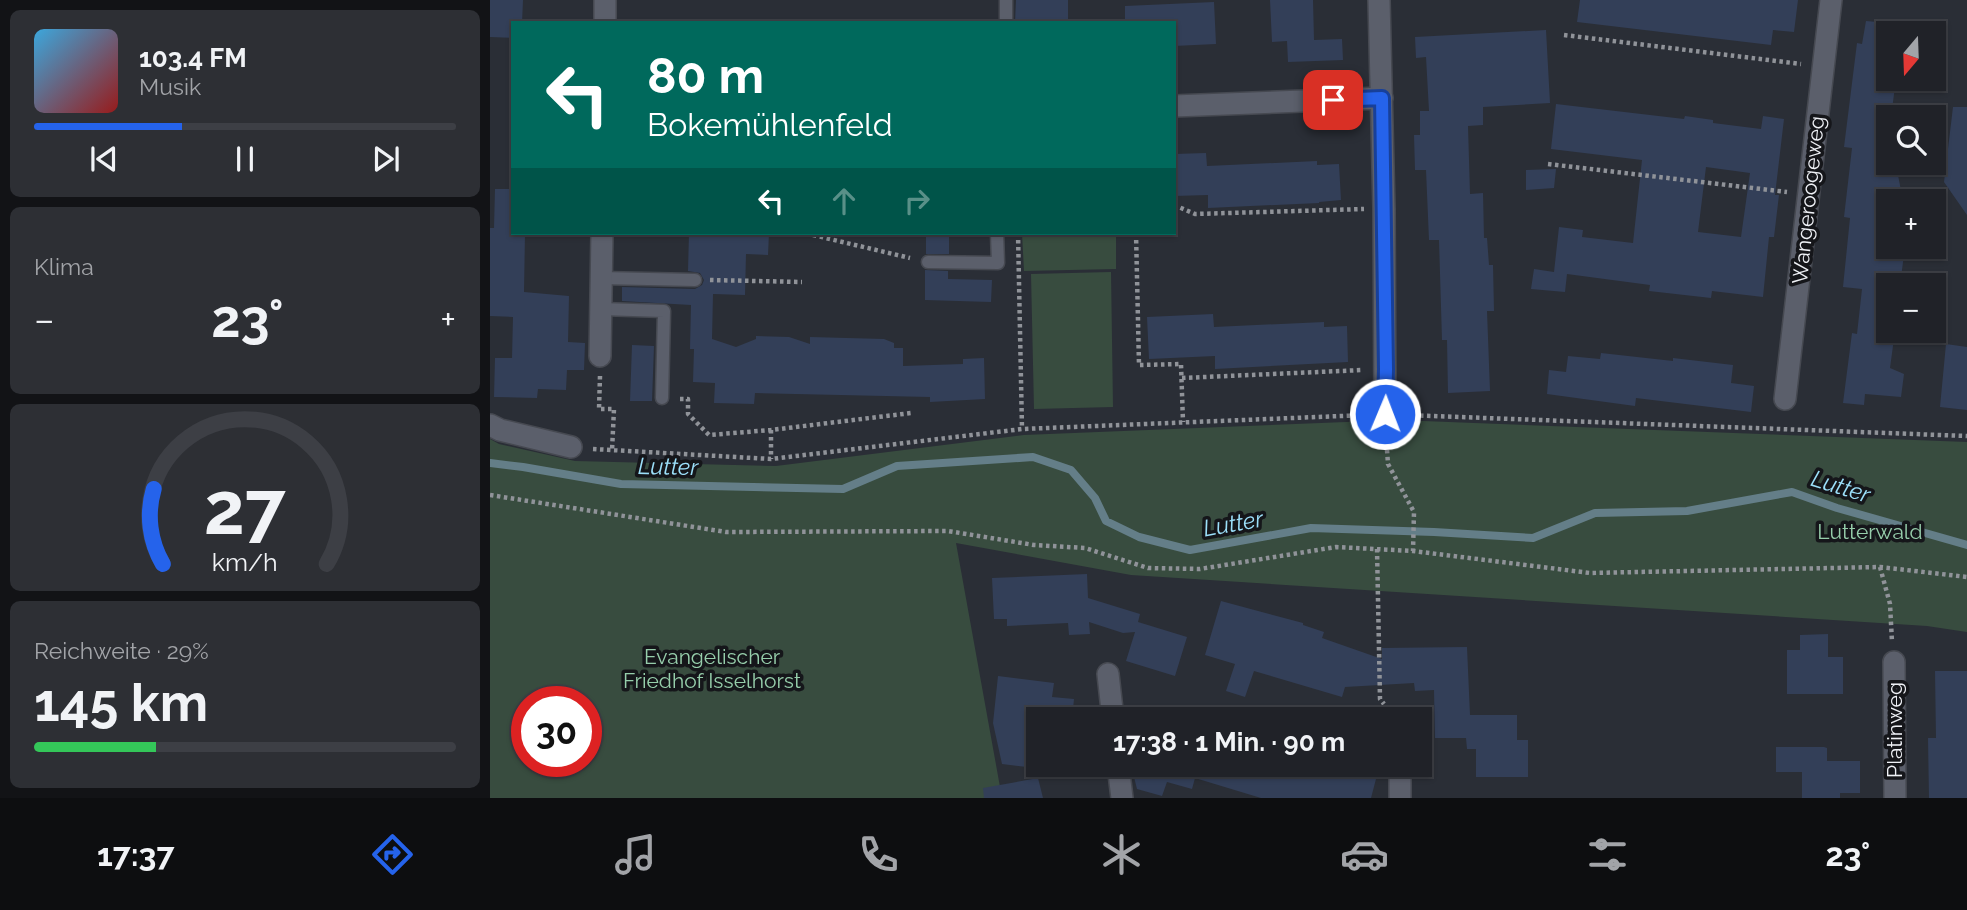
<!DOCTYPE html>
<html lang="de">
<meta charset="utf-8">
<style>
body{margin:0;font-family:Raleway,sans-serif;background:#2d2f34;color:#f1f3f6;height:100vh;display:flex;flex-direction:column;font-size:26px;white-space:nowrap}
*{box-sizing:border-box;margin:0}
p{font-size:23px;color:#a2a4a8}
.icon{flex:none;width:38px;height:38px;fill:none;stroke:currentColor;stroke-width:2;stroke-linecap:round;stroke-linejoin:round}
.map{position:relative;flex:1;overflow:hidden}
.panel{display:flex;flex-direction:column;gap:10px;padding:10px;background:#121316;width:490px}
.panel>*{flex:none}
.top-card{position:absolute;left:21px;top:21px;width:665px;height:214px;border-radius:0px;box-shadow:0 2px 5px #0004,0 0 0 2px #3d3f45;background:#00695c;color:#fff;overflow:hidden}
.needle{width:46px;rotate:199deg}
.buttons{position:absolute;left:1386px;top:21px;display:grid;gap:14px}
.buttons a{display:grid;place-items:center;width:70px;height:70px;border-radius:0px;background:#202228;box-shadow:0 2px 5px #0004,0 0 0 2px #3d3f45;font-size:35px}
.speed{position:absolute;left:21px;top:686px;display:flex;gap:14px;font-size:35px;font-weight:700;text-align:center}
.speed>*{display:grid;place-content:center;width:91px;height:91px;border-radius:50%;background:#202228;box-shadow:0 2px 5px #0004,0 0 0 2px #3d3f45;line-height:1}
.speed .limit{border:10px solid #d22;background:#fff;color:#111}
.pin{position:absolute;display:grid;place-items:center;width:60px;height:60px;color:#fff;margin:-30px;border-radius:14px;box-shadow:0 4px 10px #0006}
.me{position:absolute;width:77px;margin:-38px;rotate:1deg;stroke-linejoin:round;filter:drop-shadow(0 0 5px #0008)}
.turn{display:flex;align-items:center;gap:24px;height:147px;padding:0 21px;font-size:32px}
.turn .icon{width:91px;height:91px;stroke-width:2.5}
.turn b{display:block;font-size:49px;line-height:60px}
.lanes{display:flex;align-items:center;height:66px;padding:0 21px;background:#0003;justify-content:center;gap:35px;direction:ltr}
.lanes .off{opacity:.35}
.big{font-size:52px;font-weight:700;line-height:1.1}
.panel .tile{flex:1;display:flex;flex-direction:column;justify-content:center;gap:10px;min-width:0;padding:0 24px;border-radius:10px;background:#2d2f34}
.panel .dial{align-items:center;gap:0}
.dial svg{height:182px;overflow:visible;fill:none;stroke:#3d3f45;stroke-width:7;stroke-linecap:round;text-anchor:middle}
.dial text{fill:#f1f3f6;stroke:none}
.song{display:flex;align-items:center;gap:21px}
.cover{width:84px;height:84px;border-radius:10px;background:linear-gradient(135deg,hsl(200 70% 55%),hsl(0 70% 35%))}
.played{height:7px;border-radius:4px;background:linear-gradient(90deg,#2563eb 35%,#3d3f45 35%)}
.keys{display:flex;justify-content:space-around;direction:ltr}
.heat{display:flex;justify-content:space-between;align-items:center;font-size:38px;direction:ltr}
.charge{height:10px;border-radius:5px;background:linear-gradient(90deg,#34c759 29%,#3d3f45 0)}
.trip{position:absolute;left:536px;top:707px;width:406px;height:70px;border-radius:0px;background:#202228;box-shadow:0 2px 5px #0004,0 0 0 2px #3d3f45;font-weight:700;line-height:70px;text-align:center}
.tab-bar{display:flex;height:112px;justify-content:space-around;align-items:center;background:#0d0e10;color:#a2a4a8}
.tab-bar .icon{width:49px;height:49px}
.tab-bar .selected{color:#2563eb}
.tab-bar b{font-size:32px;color:#f1f3f6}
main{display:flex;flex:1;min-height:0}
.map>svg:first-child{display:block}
</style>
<main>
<section class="panel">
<div class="tile">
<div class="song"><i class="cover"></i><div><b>103.4 FM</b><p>Musik</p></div></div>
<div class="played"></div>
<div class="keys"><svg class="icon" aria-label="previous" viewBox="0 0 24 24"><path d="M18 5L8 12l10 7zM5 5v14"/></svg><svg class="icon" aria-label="pause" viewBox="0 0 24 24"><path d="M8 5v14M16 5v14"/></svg><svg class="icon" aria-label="next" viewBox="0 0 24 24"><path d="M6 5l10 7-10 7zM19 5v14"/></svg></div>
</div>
<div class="tile"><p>Klima</p>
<div class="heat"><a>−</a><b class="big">23°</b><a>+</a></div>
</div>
<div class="tile dial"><svg viewBox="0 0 100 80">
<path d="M14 69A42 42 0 1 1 86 69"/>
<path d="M14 69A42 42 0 0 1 10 36" stroke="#2563eb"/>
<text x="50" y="56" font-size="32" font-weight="700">27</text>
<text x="50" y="72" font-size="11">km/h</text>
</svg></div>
<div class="tile"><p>Reichweite · 29%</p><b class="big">145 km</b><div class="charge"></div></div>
</section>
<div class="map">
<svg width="1477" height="798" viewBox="0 0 1477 798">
<rect width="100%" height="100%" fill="#2a2e36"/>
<path fill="#384c3f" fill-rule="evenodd" d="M532,233h94v36l-92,2z
M621,272l2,135 -79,2 -3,-135z
M907,420l570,22v190l-40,-6 -796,-51 -175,-32 46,255h-512v-359l9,5 76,17 201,5 248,-31zM37,702h59v59h-59z"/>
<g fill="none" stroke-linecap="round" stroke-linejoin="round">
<path stroke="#647e88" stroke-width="8" d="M0,463l33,4 98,17 222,5 54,-23 136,-9 38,13 24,28 11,23 33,16 51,13 121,-22 123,4 99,6 62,-25 92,-2 105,-19 45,16 130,37"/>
</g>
<path fill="#333f58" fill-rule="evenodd" d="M0,0h33l-1,23h-9v15l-23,-1z
M526,0h52v23h-53z
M780,0h43l1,40 28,-1 1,21 -55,2 -1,-21 -15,1z
M1090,0h218l-4,32 -21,-2 -2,15 -194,-23z
M724,2l2,42 -42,2v-23h-49v-17z
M1376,21l22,2v56h8l-5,38h-3v58h10l5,26h-15v46h17l-5,38h-12v46h7l-5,37 14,6 -3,23 -36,-3 -1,11 -21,-2 9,-70 5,1 5,-45 -19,-2 7,-69 -6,-1 8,-69 -8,-1 13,-104 5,1z
M1056,30l4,73 -67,4v18l-15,1 2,68 13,-1 1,45h3l2,27h4l1,46h-7l3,80 -42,2 -1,-53h-5l-3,-100h-10l-3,-70h-11l-1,-35h6v-24h9l-3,-54 -10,1 -1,-21z
M1066,104l128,15 1,-3 28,4v3l48,6 2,-13 21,3 -9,76h4l-5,42h-5l-6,60 -51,-6 -1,7 -62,-7 1,-6 -83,-11 -2,18 -34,-3 3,-20 20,3 5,-45 24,3 -1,7 51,6 9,-83 -91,-11zM1216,167l44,6 -9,64 -43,-5z
M1463,107h14v108l-23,-33z
M716,153l1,13 110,-5v4l22,-1 2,36 -22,2v1l-111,5v-13l-34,1v-42z
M1066,169l-2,19 -28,2v-20z
M5,189h18v44h12l-1,59 45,4 -1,46 17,1 -1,27h-17l-1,20 -28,-1 -1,9 -43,-1 1,-39h17l1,-41 -23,-1v-88h4z
M199,233h80l-1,22 -22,-1 -1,41 -32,-1 -1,45 24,8 20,-8v-3l33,1 21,7v-7l74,2 10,4v5h9v18l60,-2v-5l21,-1 1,41 -55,3v-5l-175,-4 -1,11 -40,-1 1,-20 -22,-1 1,-33h-4l1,-44 -69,-4v-14l73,2 7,-4 2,-5 -4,-7 -12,-2z
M436,233h23v21h-23z
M435,270l23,1v8l44,1 -1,22 -66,-2z
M723,314l1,13 110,-5v5l23,-1 1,36 -133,7v-13l-66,3 -2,-42z
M1456,344l21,3v63l-27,-3z
M142,345l22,1 -2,55h-22z
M1111,353l72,8v-3l60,7 -2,18 23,3 -3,26 -115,-14 -1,8 -88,-12 2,-24 17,2 2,-16 32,3z
M597,574l1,24 52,16 -2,8 49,15 -12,39 -49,-15 9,-29 -12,1 -34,-11 1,12 -21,1 -1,-12 -61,3v-7h-13l-2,-41z
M731,601l82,22v2l21,7 -2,6 60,21v-11l85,-1 3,68h47v25h11v37h-52v-28h-9l-1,-11h-31l-1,-48 -19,1 -1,-8 -69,4 -3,10 -88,-26 -9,26 -19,-6 9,-27 -30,-9z
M1338,634v23h15v37h-56v-44h13v-15z
M1445,671h32v127h-38l-1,-60h8z
M508,676l56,7 -2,14 22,2 -2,20h-34v14h-8l-3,34 -25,-3 -9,-41z
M1286,747h48l3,1v13h33v32h-20v5h-38v-26h-26z
M641,765h196l49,14 -5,19h-110l-66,-20 -3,11 -25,-7 -5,14 -25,-7z
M548,778l5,20h-59l-1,-10z"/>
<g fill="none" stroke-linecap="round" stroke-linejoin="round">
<g stroke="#464951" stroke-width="15">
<path id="lane" d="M516,0v23
M438,262l70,1 -1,-30
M111,278l94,2
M111,309l63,2 -2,87"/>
</g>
<g stroke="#464951" stroke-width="24">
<path id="street" d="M889,0l5,209 1,205
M115,23v-23
M684,106l208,-8
M110,356l2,-123
M1295,399l46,-399
M0,425l10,5 71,17
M1404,662l1,136
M618,674l5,45
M909,717v2
M628,765l4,33
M910,765v33"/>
</g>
<path stroke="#909399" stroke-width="4.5" stroke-dasharray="3.5 3.5" stroke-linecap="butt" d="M1074,35l237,29
M1058,164l239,28
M684,205l21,9 169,-5
M528,233l4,196
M646,233l3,132 42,-1 2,58
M323,235l97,23
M220,280l92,2
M110,376l-1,33h15l-2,42
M692,378l181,-8
M190,399h8v15l21,21 62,-5 140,-17
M916,415l561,21
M281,430v29
M896,436l2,28 26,48 -1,39
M103,449l178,10 251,-30 344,-14
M0,495l236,37 222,-1 86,14 51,3 63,20 52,1 136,-22 77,4 177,22 290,-6 87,10
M887,549l3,150 4,5
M1390,567l10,37 2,38"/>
<use href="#lane" stroke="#5b5f6b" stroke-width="12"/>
<use href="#street" stroke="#5b5f6b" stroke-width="21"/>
</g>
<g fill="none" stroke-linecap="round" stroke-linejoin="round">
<g stroke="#184099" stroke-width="18">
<path id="route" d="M843,100l49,-2 4,271 -1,45"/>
</g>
<use href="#route" stroke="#2563eb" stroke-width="12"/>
</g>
<g text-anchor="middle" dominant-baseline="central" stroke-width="7" stroke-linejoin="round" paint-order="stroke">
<g font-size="21" fill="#eff1f6" stroke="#15161a">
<text transform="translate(1318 200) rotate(-84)">Wangeroogeweg</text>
<text transform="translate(1404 730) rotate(-90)">Platinweg</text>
</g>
<g font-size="21" fill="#96ceab" stroke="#15161a">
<text x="1380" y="531">Lutterwald</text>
<text x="222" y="656">Evangelischer<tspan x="222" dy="24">Friedhof Isselhorst</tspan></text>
</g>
<g font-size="23" font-style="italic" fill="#9ce0fa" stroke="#15161a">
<text transform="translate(178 466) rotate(1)">Lutter</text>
<text transform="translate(1351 486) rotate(17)">Lutter</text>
<text transform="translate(743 523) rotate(-10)">Lutter</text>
</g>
</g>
</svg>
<div class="buttons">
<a><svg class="needle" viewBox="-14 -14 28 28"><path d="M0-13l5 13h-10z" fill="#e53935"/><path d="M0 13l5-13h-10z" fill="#a2a4a8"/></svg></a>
<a><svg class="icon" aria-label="search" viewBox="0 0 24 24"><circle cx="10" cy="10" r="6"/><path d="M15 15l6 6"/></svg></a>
<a>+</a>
<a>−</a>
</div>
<div class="speed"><div class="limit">30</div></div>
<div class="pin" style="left:843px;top:100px;background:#d93025"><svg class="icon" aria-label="arrive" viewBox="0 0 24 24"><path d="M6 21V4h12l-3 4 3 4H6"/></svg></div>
<svg class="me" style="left:895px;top:414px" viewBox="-20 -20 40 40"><circle r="17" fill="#2563eb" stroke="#fff" stroke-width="3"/><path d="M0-11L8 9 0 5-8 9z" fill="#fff"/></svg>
<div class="trip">17:38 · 1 Min. · 90 m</div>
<div class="top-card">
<div class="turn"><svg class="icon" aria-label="left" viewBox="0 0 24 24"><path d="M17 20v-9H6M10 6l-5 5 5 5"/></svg><div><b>80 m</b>Bokemühlenfeld</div></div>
<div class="lanes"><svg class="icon" aria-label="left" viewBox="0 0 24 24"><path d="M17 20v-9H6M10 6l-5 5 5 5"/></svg><svg class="icon off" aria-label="ahead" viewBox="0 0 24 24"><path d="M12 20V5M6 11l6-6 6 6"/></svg><svg class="icon off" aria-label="right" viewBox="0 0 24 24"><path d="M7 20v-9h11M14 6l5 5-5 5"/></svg></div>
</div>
</div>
</main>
<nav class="tab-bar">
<b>17:37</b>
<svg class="icon selected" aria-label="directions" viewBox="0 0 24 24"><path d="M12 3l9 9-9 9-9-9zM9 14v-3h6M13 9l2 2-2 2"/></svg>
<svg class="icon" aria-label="music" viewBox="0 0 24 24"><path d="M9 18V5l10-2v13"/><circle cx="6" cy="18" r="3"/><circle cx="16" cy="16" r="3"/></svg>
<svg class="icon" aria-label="phone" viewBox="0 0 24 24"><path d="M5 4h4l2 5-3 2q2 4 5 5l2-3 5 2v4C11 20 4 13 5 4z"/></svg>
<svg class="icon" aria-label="climate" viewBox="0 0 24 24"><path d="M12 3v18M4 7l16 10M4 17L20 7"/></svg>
<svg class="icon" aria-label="car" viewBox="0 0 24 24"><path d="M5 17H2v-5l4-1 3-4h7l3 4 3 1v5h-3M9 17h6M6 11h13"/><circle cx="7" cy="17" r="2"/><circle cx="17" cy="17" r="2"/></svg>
<svg class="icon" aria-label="filters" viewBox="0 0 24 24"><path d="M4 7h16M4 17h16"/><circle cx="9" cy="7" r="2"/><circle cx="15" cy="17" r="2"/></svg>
<b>23°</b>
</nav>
